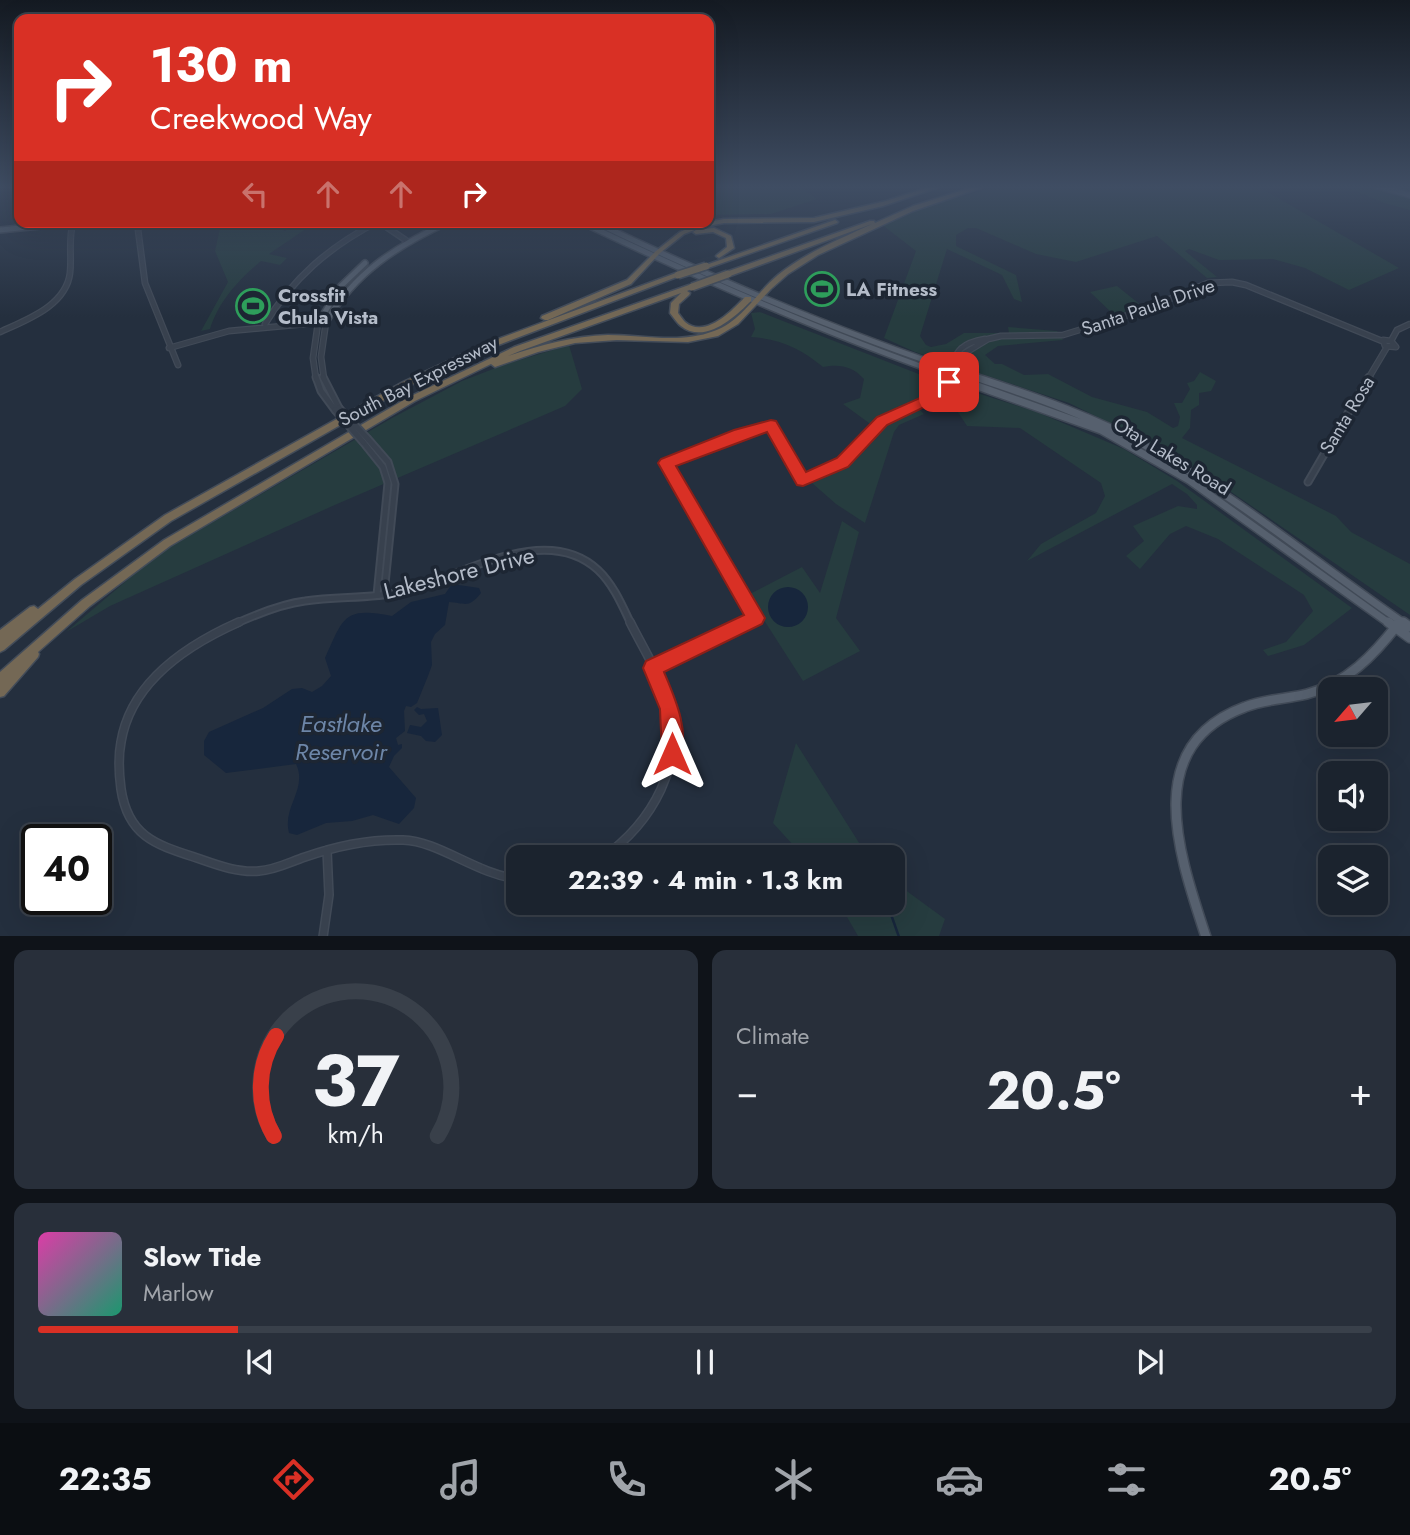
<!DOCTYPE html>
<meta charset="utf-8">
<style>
body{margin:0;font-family:Jost,sans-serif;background:#282f3a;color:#f1f3f6;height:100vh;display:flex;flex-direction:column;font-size:26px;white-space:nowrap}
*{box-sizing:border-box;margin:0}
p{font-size:23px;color:#a0a4aa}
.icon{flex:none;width:38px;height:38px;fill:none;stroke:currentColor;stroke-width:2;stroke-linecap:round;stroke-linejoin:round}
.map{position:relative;height:936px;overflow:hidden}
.panel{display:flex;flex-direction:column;gap:14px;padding:14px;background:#0f1319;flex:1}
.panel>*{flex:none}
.top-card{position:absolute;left:14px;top:14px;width:700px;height:214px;border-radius:14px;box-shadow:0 7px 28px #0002,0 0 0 2px #39404a;background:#d93025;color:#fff;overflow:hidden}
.needle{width:46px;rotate:242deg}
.fabs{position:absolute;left:1318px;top:677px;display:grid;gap:14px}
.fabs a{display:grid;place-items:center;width:70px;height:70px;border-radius:14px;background:#1b232e;box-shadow:0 7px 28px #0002,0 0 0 2px #39404a;font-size:35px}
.speed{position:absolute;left:21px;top:824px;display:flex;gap:14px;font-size:35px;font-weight:700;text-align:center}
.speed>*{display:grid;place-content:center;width:91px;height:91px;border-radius:50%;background:#1b232e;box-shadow:0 7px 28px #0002,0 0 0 2px #39404a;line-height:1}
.speed .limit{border:4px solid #111;border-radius:10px;background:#fff;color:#111}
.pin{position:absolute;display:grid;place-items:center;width:60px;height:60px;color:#fff;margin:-30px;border-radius:14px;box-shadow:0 4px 10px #0006}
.me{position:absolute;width:77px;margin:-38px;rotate:0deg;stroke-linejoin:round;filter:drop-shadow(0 0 5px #0008)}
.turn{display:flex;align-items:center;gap:24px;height:147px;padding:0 21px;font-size:32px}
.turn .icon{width:91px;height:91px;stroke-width:2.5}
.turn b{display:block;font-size:49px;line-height:60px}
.lanes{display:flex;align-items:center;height:66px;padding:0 21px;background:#0003;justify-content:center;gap:35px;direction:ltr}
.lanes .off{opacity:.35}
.big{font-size:52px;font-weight:700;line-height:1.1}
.panel .widget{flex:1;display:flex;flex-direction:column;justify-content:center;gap:10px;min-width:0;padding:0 24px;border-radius:14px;background:#282f3a}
.panel .dial{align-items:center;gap:0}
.dial svg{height:182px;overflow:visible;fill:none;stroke:#39404a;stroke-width:7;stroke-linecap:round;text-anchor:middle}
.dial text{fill:#f1f3f6;stroke:none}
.song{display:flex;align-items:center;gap:21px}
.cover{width:84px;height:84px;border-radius:10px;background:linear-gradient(135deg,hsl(320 70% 55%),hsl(160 70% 35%))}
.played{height:7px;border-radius:4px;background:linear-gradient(90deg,#d93025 15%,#39404a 15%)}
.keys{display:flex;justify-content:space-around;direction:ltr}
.heat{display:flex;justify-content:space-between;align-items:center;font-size:38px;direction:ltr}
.panel .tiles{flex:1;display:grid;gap:14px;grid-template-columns:1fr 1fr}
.widget:last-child{grid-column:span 2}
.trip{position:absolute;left:506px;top:845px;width:399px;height:70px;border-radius:14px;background:#1b232e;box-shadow:0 7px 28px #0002,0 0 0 2px #39404a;font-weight:700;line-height:70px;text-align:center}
.tab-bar{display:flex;height:112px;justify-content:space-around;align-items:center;background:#0b0e12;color:#a0a4aa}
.tab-bar .icon{width:49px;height:49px}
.tab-bar .active{color:#d93025}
.tab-bar b{font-size:32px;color:#f1f3f6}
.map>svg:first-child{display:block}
</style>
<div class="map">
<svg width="1410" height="937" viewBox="0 0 1410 937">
<rect width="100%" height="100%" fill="#242f3e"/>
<path fill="#263c3f" d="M709,186h89l19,13 -46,15 -62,1z
M999,186h258l142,82 -50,22 -44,-22 -32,-9 -54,1 -30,-11 -4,2 32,26 -10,1 -50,-42 -81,26 -40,-8 -60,-26h-8l-12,7v11l60,29 6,27 -8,-3 -12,-24 -55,-26 -27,87 6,9 5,2 15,-3 18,-11h45l-1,-6 49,4 6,9 -65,6 -13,9 10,9h7l22,11 24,-1 44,23 55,15 26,16 5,-2 2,-9 -6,-14h8l8,-14 -3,-6 7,-2 6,-9 16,9 -5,10 -12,2v12l-8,5 -1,18 -8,10 154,78 15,16 59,32v51l-189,-130 -51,-32 -101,-50 -154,-51 -31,-14 32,-87 -35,-27 60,-22z
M1345,186h65v24l-26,-7z
M225,222h41l19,9 13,-9h18l-47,32 18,4 -7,7 -19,-4c-21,17 -43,41 -51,68l-9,2 27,-49 -13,-31 6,-27z
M1117,286l25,20v1l-28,8 -24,-23z
M760,312l174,68 -13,19 -8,4 11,11 -25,11 -5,7 -29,91 -29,-19 -24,-21 35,-18 33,-34 -37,-27 17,-6 4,-19c-12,-13 -24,-15 -41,-12 -23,-19 -43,-28 -72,-30l4,-8 -4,-16z
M569,345l13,44 -17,17 -228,98 -227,102 -44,26 92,-78 234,-136 70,-37 44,-17z
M952,385l85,27 87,37 53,32 175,127 -48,37 -36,11 -5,-6 23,-8 27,-31 -9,-16 -86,-56 -32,-13 -16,8 -30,35 -14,-13 18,-15 -11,-15 45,-20 19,3v-4l-10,-11 -15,-10 -145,77 14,-17 55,-31 9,-17 -4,-13 -81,-55 -53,-2 -21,-32z
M842,521l17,11 -23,86 24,33 -57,30 -55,-86 54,-28 18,26z
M796,743l72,114h-64l-31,-34z
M893,881l52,38 -6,17h-81l-19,-33h53z"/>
<path fill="#17263c" d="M452,584l27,4 2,5c-13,16 -15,10 -32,9l-4,23 -10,9 -4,8 1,23 -4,11 -11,27 -6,4 -5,-1 -2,5 1,20 -9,7 2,7 4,-1v4l-8,8 -5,11 27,31 -2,10 -15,16 -26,-9 -21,6 -26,2 -29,12 -8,-2c-7,-26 19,-44 7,-69l-70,9 -22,-18v-14l5,-9 54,-24 29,-19 10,-1 10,4 10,-6 9,-10 -6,-18c19,-42 19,-51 67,-42l19,-14 34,-8z
M768 607a20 20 0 1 1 40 0a20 20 0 1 1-40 0Z
M417,707l4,2 17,-1 4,27 -7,7 -9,-1 -5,-5 -14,-3 3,-8 11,2 6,-6 -3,-7 -5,1 -5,-5z"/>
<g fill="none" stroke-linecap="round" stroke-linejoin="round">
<path stroke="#17263c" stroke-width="2.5" d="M847,848l8,10
M887,903l12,34"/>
<g stroke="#414a57" stroke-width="7">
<path id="minor-far2" d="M137,222l8,61 33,82
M379,222l28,19
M265,324c28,-46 64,-77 112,-102
M0,332c26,-12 66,-26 70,-59 2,-17 -2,-33 3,-50
M1383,340l8,1 5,6 -11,-1z
M1391,341l6,-11 13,-6
M169,348l60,-17 97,-9 -5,35 3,22
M316,379l-3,-21 5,-35
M944,379c13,-25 12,-35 41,-40
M949,379l16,-26 23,-14 13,-3 62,-1 78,-24 67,-28 24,-1 14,3 136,56
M1368,379l19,-32"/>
</g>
<g stroke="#414a57" stroke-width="9">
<path id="minor-far1" d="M316,377l5,14 14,19
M323,377l16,31
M934,397l11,-20
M368,439l20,23 7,22 -11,110
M363,442l20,25 5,16 -11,112
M1308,482l61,-105
M235,624c22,-10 46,-20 70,-23 32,-5 64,-2 96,-9 56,-13 143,-72 197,-22 15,14 24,35 33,54
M744,624l12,-6 -90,-155 105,-38 32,55 39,-17 44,-45 54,-24 10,-17"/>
</g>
<g stroke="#414a57" stroke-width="10">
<path id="minor" d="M239,622c-52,23 -108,59 -118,120 -3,15 -2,32 0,47 7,48 36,56 76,69 20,7 41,15 62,13 16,-1 31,-9 46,-14 31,-11 65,-18 98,-17 36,1 73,34 115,39
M653,668l94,-46
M602,858c50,-35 85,-95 66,-158 -9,-27 -25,-52 -38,-78
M323,937l6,-42 -2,-45"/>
</g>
<g stroke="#414a57" stroke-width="8">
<path id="major-far2" d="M1377,186l33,9
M581,222c124,59 245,112 376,157
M595,222c125,60 253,114 385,157
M0,230l80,-8
M326,322c29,-50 71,-76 122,-100
M318,323l23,-37 24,-23"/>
</g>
<g stroke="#414a57" stroke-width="10">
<path id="major-far1" d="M952,377l149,53 88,50 201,144
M975,377c61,20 121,41 177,72 89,51 168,117 253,175"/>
</g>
<g stroke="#414a57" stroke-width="12">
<path id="major" d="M1388,622l22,16
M1403,622l7,5
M1206,937c-26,-80 -67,-191 39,-230 20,-8 42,-8 62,-13 39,-10 67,-39 91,-70"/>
</g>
<g stroke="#434c59" stroke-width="3">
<path id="highway" d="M932,186h10l-59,20 -69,16 -90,1 -22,4 -18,7 -24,19 -29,31 -83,36h-3l-4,-2 1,-2 85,-36 29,-29 24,-19 18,-8 26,-5 90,-1 72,-17z
M976,186h10l-73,25 -95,44 -30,19 -17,15 -33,35 -20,12 -30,6 -71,-2 -42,3 -37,9 -43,15 -4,-3 -76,37 -245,145 -80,60 -52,46 1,2 -1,3 -34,39 -4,1v-25l82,-72 82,-60 245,-143 105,-50 175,-62h3l4,2 -9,4 3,2 -1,2 -10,9 -1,9c0,0 6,8 7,9 20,17 47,-11 60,-25h6v4c-16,16 -46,44 -70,25 -4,-3 -7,-8 -11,-13l1,-10 10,-10 -161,58 -12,5c33,-11 65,-20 100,-21 34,0 73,9 106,-4 28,-10 42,-38 64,-56 27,-22 62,-36 94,-51l-142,52h-4v-4l144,-51h4l1,2 38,-17z
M835,220l3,2 -1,1 -129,45h-2l-3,-2z
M714,228l17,8 3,12 -15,10 -3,-2 1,-1 10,-8 -1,-9 -13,-6 -17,2 -3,-2 3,-2z
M676,273h4l2,2 -194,74 -79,37 -238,135 -90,64 -77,65 -4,2v-22l30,-23 4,-1 4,3 37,-30 90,-64 238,-133 79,-37z"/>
</g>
<use href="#minor-far2" stroke="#38414e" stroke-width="4.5"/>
<use href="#minor-far1" stroke="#38414e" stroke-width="5"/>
<use href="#minor" stroke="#38414e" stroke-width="7"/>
<use href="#major-far2" stroke="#56606e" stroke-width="5"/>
<use href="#major-far1" stroke="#56606e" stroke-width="7"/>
<use href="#major" stroke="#56606e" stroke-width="9"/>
<use href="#highway" fill="#746855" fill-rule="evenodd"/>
<g stroke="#414a57" stroke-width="9" stroke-linecap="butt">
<path id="minor-bridge" d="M339,408l29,31
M335,410l28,32"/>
</g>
<g stroke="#434c59" stroke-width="10" stroke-linecap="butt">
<path id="highway-bridge" d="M678,275l28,-9
M692,287l36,-13"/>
</g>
<use href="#minor-bridge" stroke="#38414e" stroke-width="5"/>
<use href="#highway-bridge" stroke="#746855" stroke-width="7"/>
</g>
<linearGradient id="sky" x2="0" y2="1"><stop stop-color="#141a22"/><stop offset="0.59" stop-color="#3f4d63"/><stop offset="1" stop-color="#3f4d63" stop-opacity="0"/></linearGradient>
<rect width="1410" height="317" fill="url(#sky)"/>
<path fill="#d93025" stroke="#8d1f18" stroke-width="2" d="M949,377l7,5 -11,15 -58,28 -39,42 -45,19 -6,-1 -30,-53 -91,34 89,152 -3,6 -98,48c11,26 27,61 15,90l-7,3 -7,-3 -3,-8 -2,-45 -17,-41 3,-7 98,-46 -86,-152 3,-4 73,-29 37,-10 5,1 30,51 31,-14 40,-41 41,-18z"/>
<defs>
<g id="stadium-ring" transform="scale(1.75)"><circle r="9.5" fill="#1d2633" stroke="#2e9e5b" stroke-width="1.5"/><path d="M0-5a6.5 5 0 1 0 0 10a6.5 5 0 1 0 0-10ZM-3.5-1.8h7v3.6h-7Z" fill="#2e9e5b"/></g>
</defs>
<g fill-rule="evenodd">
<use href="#stadium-ring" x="822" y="289"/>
<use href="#stadium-ring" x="253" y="306"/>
</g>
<g text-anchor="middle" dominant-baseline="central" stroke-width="7" stroke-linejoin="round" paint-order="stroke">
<g font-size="19" font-weight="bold" fill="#b4bcc9" stroke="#1d2633" text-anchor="start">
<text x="846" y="289">LA Fitness</text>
<text x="278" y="295">Crossfit<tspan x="278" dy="22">Chula Vista</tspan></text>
</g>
<g font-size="19" fill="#b4bcc9" stroke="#1d2633">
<text transform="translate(1148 307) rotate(-19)">Santa Paula Drive</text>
<text transform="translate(418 381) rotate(-27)">South Bay Expressway</text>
<text transform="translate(1347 415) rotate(-59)">Santa Rosa</text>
<text transform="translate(1172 456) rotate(31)">Otay Lakes Road</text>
</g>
<g font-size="23" fill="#b4bcc9" stroke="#1d2633">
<text transform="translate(459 573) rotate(-14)">Lakeshore Drive</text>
</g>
<g font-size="24" font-style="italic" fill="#6d86a8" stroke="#1d2633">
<text x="341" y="723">Eastlake<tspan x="341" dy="28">Reservoir</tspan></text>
</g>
</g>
</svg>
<div class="fabs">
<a><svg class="needle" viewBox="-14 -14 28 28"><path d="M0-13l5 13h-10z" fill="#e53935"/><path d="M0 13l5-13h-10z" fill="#a0a4aa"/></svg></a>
<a><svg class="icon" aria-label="sound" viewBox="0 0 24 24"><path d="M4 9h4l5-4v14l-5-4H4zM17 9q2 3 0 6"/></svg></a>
<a><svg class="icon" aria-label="layers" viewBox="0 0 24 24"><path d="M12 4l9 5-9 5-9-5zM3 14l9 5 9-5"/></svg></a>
</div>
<div class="speed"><div class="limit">40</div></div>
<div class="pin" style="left:949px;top:382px;background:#d93025"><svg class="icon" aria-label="arrive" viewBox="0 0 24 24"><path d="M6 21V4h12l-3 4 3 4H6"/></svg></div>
<svg class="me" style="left:672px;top:754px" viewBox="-20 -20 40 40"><path d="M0-17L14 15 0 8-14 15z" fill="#d93025" stroke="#fff" stroke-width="4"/></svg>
<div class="trip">22:39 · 4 min · 1.3 km</div>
<div class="top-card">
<div class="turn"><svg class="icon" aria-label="right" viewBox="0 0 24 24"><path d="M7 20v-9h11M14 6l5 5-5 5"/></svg><div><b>130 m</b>Creekwood Way</div></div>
<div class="lanes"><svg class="icon off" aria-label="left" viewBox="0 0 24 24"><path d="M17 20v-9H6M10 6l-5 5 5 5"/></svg><svg class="icon off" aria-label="ahead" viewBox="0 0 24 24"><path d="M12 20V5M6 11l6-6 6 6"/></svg><svg class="icon off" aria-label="ahead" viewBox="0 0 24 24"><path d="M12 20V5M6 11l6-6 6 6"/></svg><svg class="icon" aria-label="right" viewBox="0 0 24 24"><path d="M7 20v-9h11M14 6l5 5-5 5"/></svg></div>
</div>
</div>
<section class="panel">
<div class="tiles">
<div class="widget dial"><svg viewBox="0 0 100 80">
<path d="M14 69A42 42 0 1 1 86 69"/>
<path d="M14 69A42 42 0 0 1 15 25" stroke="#d93025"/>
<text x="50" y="56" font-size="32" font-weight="700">37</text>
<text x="50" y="72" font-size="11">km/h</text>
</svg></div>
<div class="widget"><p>Climate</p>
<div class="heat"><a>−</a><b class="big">20.5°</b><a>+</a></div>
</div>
<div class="widget">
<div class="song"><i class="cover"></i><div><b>Slow Tide</b><p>Marlow</p></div></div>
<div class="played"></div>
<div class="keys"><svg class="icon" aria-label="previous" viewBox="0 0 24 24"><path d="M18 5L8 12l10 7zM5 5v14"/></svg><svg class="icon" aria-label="pause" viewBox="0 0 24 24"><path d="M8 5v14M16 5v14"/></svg><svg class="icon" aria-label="next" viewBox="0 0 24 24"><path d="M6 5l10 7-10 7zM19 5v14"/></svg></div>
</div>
</div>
</section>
<nav class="tab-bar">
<b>22:35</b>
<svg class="icon active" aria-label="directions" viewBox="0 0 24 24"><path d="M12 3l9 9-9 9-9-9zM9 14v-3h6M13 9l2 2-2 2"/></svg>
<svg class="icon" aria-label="music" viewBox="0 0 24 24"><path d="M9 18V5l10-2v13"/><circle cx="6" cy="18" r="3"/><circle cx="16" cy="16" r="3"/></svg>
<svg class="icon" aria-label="phone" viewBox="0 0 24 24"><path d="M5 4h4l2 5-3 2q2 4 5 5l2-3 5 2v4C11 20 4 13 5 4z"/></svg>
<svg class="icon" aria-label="climate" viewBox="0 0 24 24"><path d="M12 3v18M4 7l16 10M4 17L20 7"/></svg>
<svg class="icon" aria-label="car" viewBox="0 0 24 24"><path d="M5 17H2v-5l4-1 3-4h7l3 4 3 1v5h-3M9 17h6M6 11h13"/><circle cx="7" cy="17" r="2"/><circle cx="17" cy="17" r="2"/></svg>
<svg class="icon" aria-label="filters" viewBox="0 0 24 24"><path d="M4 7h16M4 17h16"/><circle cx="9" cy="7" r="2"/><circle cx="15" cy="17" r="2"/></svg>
<b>20.5°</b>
</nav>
